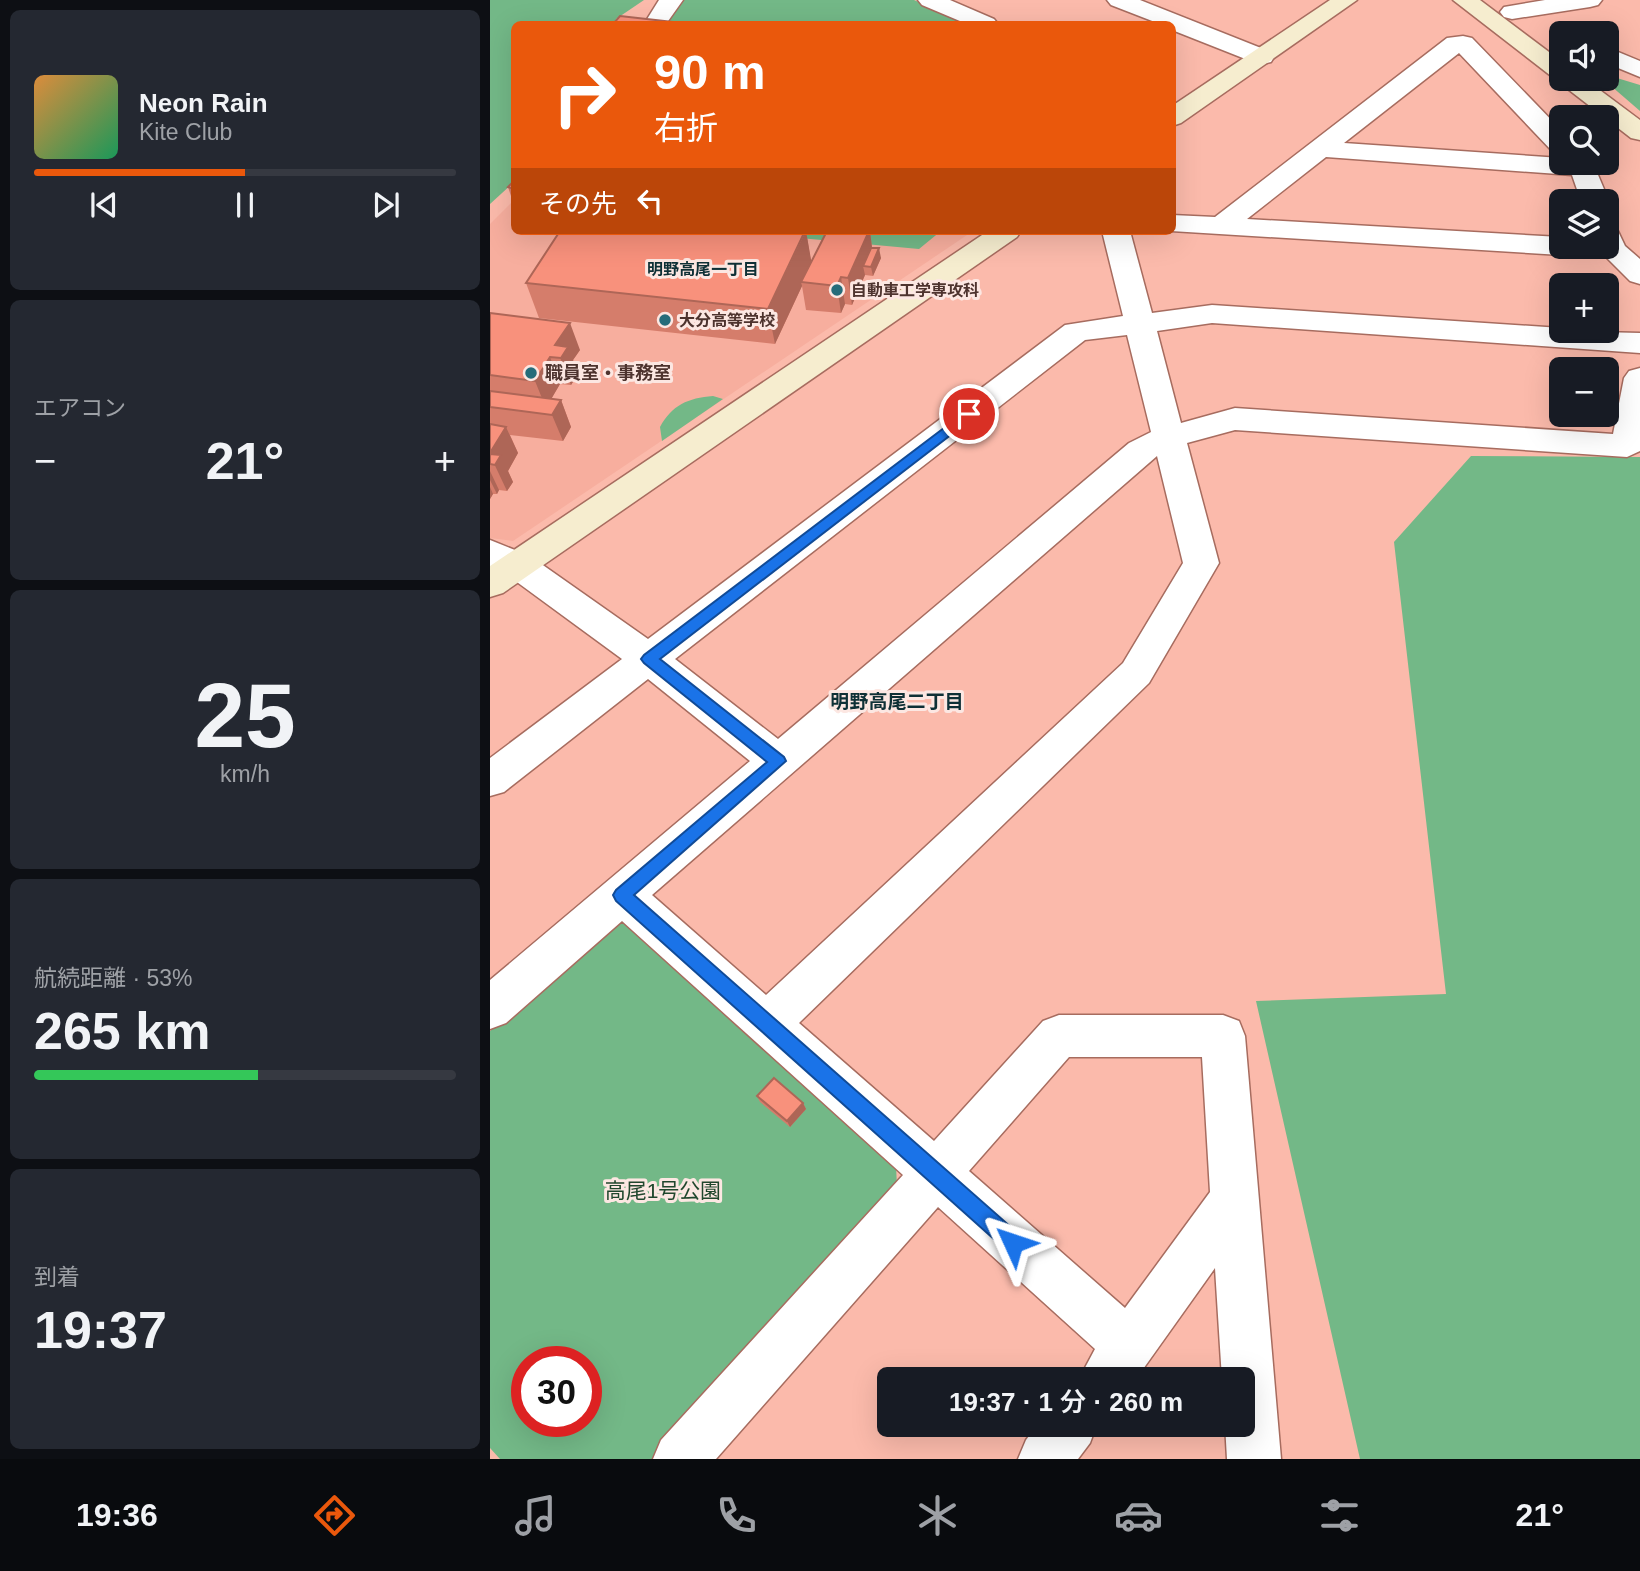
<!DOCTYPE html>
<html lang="ja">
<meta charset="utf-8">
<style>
body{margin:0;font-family:Helvetica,"Noto Sans JP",sans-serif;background:#242831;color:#f1f3f6;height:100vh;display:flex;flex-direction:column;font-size:26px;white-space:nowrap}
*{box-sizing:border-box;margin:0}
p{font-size:23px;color:#9ea1a6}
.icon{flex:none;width:38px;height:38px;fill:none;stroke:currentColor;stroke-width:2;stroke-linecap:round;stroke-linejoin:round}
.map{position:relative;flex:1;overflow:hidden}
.side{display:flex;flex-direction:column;gap:10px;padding:10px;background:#0d0f14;width:490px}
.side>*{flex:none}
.guide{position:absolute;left:21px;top:21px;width:665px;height:214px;border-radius:10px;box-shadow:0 7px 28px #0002;background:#ea580c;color:#fff;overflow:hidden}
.fabs{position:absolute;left:1059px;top:21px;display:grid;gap:14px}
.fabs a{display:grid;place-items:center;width:70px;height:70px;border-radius:10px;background:#171b24;box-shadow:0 7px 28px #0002;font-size:35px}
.speed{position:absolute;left:21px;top:1346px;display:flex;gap:14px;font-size:35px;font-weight:700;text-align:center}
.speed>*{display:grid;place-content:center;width:91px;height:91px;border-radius:50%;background:#171b24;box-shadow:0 7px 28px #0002;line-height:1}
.speed .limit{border:10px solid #d22;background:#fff;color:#111}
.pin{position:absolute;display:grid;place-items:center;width:60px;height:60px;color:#fff;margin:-30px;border:4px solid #fff;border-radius:50%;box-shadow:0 2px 7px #0007}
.me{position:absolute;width:77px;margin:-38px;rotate:312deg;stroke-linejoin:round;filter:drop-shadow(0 0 5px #0008)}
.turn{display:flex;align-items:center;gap:24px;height:147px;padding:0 28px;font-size:32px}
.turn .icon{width:91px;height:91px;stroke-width:2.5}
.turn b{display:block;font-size:49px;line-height:60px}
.then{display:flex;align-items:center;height:66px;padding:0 28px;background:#0003;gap:14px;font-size:26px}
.big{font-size:52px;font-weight:600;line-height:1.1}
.side .tile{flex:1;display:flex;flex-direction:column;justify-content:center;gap:10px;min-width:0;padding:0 24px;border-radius:10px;background:#242831}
.side .dial{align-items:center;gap:0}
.dial b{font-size:91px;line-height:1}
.song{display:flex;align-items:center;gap:21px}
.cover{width:84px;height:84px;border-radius:10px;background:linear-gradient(135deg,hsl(30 70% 55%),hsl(150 70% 35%))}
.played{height:7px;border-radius:4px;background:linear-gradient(90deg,#ea580c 50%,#363941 50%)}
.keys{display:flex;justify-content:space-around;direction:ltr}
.heat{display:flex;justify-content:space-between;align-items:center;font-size:38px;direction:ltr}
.charge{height:10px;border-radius:5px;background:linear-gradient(90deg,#34c759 53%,#363941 0)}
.trip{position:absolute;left:387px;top:1367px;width:378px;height:70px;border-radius:10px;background:#171b24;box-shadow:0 7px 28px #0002;font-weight:600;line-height:70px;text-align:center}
.tabs{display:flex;height:112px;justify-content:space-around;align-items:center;background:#090b0e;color:#9ea1a6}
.tabs .icon{width:49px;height:49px}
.tabs .active{color:#ea580c}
.tabs b{font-size:32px;color:#f1f3f6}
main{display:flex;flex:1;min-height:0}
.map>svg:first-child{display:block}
</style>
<main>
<section class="side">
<div class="tile">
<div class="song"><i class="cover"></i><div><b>Neon Rain</b><p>Kite Club</p></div></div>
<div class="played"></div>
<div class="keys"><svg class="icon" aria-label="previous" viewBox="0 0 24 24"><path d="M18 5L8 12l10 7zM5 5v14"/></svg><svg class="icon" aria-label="pause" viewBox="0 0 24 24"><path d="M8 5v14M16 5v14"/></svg><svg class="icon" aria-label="next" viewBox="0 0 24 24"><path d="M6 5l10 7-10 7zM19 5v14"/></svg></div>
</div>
<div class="tile"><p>エアコン</p>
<div class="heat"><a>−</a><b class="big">21°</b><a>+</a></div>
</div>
<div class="tile dial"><b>25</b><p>km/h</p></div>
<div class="tile"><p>航続距離 · 53%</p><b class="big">265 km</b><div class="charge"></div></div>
<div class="tile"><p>到着</p><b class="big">19:37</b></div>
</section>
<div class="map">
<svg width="1150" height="1459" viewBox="0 0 1150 1459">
<rect width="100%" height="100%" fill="#fbbaab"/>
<path fill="#f7ae9e" d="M24,200v31h459l-460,310 -23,-3v-314z"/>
<path fill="#73b887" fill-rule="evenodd" d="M0,0h154l-28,19 -1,5h-101v158l-24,22z
M190,0h234l56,24h-300l-4,-3z
M1117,75l33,10v26l-37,-32h3z
M234,231h217l-22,18z
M223,396l10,3 -61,42 -2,-14c12,-22 28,-29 53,-31z
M981,456l169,1v1002h-280l-104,-458 190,-7 -52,-452z
M123,924h13l270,241 1,22 -243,272h-154l-10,-11v-417zM37,1362h59v59h-59z"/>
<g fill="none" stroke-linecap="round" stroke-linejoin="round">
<g stroke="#a76c5f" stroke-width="3">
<path id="street" d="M169,0h24l-17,24h-22z
M428,0h32l44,19 4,5h-31l-45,-19z
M617,0h33l131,52 3,5 -3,5 -9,2 -9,-2 -81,-32v-6h-12l-49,-19z
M1055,0h57l-4,5 -8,2 -78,12 -8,-2 -4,-5 4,-5z
M973,36l9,2 89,92v23l-9,-2 -93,-98 -115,90 217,15v5h32l16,38 -3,3v-3h-25l-9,-26 -246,-18 -79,62 314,18v10h14l-4,5 -10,3 -390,-24 1,-16 43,2 232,-179z
M1116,47l34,14v16l-34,-14z
M1116,225l10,2 9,19 15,13v25l-10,-3 -32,-32 -1,-2h9z
M612,231h28l22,82 60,-8 349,23v3l79,2v20l-428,-30 -55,8 24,92 54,-15 378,26 11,-56 5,-7 11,-3v83l-13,6 -392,-27 -48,13 32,120 -70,120 -350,340 135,118 109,-120 16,-6h164l16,6 6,15 36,423h-54l-2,-35h17v-45h-20l-7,-111 -79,111h-57l16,-30 -157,-142 -222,252h-63l8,-19 242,-265 -281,-254 -116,102 -16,6v-49l260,-219 -102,-82 -144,113 -14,4v-38l132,-99 -116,-85 -16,-7v-27l40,16 118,83 417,-314 58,-9zM637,335l24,97 -22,11 -351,296 -103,-80 410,-319zM667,456l26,107 -60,100 -357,332 -114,-100zM579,1057h133l8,135 -85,116 -156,-137z
M548,1424h59l-7,19 -12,16h-60l8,-19z"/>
</g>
<g stroke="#a76c5f" stroke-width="3">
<path id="secondary" d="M840,0h27l-176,123 -9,3v-20z
M963,0h27l81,61v18h24l55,41v20l-9,-2z
M498,231h33l-4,6 -514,356 -13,4v-31z"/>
</g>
<use href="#street" fill="#fff" fill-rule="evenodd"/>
<use href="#secondary" fill="#f6edcf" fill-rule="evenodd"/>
</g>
<path fill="#d57d6b" d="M24,181v24l-6,-18z
M316,231l5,31 16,-31h43l2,17 9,10 -8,18 -8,-1 -13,30 -7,-1 -4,9 -35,-3 -4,-24 -27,58 -236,-26 -13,-35z
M0,313l90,37 -7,10 5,14 -7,11 -11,-1 -9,15 10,1 10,27 -8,14 -53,-6 8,18 -10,18 5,11 -6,9 -8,-1 -2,4h-4l-3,5z
M267,1096l46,7 3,6 -16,18 -30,-25z"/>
<path fill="#ae6657" d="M316,231l6,34 -11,17 1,4 -27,58 -7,-35z
M379,231h1l3,25 -10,10 2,9 -13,30 -4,-27z
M389,248l2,10 -8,18 -2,-9z
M351,277l4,27 -4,9 -4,-27z
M80,323l10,27 -7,10 5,14 -7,11 -16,-40z
M60,357l10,27 -14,24 -11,-27z
M71,400l10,27 -8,14 -11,-26z
M16,427l12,26 -10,18 5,11 -6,9 -17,-36v-2z
M0,471l9,19 -2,4 -7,-14z
M0,487l3,7 -3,5z
M313,1103l3,6 -16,18 -3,-6z"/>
<path fill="#f8917c" stroke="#ae6657" stroke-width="2" d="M130,16l71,8h-78z
M24,181v8l-6,-2z
M70,231h245l-37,78 -242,-26z
M337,231h42l-21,47 -7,-1 -4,9 -36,-4z
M381,248h8l-8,19 -8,-1z
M0,313l80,10 -15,22 13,2 -7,11 -11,-1 -15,24 -45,-6z
M0,391l71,9 -9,15 -62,-8z
M0,424l16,3 -16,26z
M0,454l11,1 -6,10 -5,-1z
M284,1078l29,25 -16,18 -30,-25z"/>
<path fill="#1a73e8" stroke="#114b97" stroke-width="2" d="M479,409l5,1v7l-314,242 124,98 2,4 -152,134 386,340 3,8 -3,7 -7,3 -7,-3 -390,-349 -3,-6 3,-5 151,-128 -123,-99 -3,-4 3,-4z"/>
<g fill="#266c7a" stroke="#fce7e2" stroke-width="2.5">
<circle cx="347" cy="290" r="7"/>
<circle cx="175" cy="320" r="7"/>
<circle cx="41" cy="373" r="7"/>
</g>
<g text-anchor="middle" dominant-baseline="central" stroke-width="6" stroke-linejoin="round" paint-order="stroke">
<g font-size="16" font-weight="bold" fill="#0e3036" stroke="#fce7e2">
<text x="213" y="269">明野高尾一丁目</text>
</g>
<g font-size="16" font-weight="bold" fill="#4d332e" stroke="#fce7e2" text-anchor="start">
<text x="361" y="290">自動車工学専攻科</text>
<text x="189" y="320">大分高等学校</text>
</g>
<g font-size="18" font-weight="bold" fill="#4d332e" stroke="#fce7e2" text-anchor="start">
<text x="55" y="373">職員室・事務室</text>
</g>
<g font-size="19" font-weight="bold" fill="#0e3036" stroke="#fce7e2">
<text x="407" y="701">明野高尾二丁目</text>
</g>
<g font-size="21" fill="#20472d" stroke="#fce7e2">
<text x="173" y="1190">高尾1号公園</text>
</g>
</g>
</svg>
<div class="fabs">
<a><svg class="icon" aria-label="sound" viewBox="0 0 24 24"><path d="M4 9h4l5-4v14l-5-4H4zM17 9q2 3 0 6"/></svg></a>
<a><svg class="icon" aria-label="search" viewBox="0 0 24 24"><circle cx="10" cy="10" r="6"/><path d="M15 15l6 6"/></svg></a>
<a><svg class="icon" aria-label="layers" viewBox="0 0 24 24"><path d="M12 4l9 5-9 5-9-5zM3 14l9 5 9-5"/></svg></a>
<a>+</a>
<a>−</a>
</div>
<div class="speed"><div class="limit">30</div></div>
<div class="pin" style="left:479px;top:414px;background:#d93025"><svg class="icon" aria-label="arrive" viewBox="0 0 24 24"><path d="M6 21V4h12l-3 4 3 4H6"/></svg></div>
<svg class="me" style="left:523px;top:1243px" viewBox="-20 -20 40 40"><path d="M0-17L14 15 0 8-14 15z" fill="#1a73e8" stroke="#fff" stroke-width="4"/></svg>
<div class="trip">19:37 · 1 分 · 260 m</div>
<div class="guide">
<div class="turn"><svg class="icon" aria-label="right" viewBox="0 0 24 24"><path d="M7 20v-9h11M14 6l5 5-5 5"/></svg><div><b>90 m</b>右折</div></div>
<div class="then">その先<svg class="icon" aria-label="left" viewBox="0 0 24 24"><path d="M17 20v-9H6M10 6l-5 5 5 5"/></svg></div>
</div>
</div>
</main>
<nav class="tabs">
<b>19:36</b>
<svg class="icon active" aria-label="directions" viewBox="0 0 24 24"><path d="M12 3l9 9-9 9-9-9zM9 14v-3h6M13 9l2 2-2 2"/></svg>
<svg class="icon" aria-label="music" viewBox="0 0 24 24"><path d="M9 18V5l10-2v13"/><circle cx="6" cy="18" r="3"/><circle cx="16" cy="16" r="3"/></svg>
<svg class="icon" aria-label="phone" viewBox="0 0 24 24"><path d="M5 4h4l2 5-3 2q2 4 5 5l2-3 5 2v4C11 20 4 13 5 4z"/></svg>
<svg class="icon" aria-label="climate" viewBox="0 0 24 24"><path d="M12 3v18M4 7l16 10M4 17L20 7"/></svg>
<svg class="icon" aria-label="car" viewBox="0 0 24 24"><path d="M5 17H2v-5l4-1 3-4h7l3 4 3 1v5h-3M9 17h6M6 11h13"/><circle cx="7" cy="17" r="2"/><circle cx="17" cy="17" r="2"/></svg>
<svg class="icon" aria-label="filters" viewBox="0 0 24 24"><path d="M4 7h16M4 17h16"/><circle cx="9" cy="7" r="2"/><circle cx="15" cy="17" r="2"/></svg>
<b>21°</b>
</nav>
